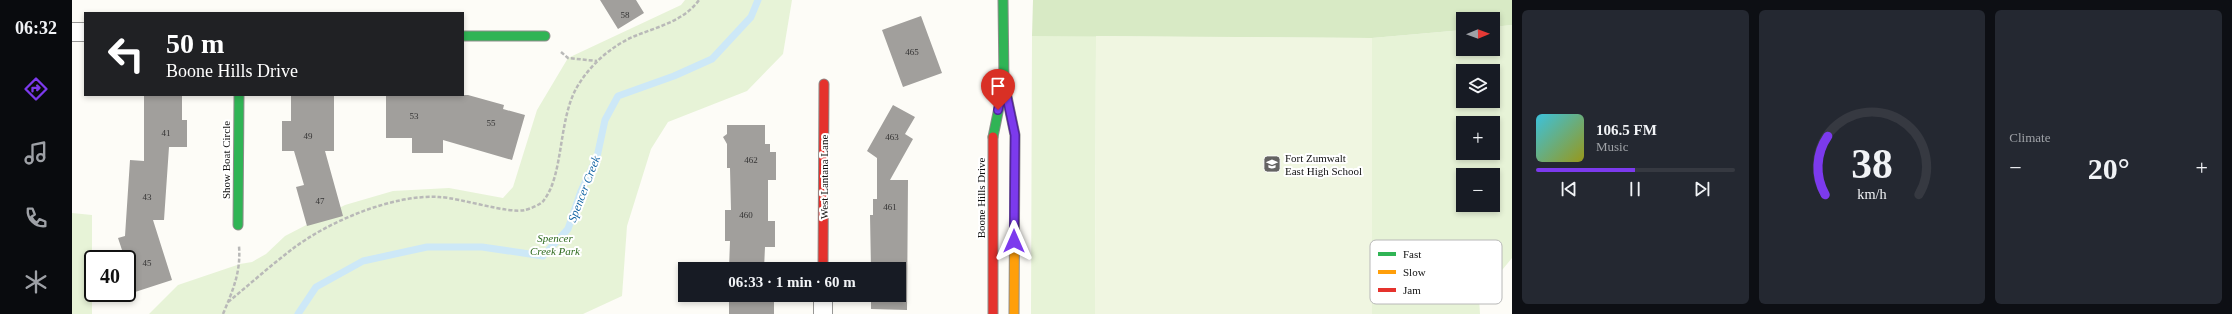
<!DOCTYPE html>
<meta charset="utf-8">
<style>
body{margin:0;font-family:"Times New Roman",serif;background:#242831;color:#f1f3f6;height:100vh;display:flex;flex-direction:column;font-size:15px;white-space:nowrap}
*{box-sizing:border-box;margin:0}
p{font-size:13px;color:#9ea1a6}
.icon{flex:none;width:22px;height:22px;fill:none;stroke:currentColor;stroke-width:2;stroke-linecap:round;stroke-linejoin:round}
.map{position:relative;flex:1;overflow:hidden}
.drawer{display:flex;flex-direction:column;gap:10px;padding:10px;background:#0d0f14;width:720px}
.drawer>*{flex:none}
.banner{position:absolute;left:12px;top:12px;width:380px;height:84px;border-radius:0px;box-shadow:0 2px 6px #0003;background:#202124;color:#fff;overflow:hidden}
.needle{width:26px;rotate:89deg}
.controls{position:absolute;left:1384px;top:12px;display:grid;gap:8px}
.controls a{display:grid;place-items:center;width:44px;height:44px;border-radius:0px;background:#171b24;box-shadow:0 2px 6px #0003;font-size:20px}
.speed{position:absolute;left:12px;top:250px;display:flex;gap:8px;font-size:20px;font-weight:700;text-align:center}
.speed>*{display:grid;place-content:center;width:52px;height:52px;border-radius:50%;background:#171b24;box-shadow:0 2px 6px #0003;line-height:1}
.speed .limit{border:2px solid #111;border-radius:6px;background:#fff;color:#111}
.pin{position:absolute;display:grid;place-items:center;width:34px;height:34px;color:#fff;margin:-41px -17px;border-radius:50% 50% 50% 0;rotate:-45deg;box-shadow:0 0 4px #0007}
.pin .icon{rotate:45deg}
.me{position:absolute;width:44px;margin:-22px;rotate:0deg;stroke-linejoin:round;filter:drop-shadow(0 0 3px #0008)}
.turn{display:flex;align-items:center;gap:14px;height:84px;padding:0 16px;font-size:18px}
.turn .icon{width:52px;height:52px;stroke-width:2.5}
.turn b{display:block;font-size:28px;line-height:34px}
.big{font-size:30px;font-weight:800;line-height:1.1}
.drawer .card{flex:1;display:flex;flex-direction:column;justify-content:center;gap:6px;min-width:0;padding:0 14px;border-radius:6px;background:#242831}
.drawer .dial{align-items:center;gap:0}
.dial svg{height:104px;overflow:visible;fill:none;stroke:#363941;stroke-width:7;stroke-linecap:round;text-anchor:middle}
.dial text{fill:#f1f3f6;stroke:none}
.song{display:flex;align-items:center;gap:12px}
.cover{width:48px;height:48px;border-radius:6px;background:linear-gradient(135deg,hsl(190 70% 55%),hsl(60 70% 35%))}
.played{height:4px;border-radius:2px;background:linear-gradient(90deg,#7c3aed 50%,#363941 50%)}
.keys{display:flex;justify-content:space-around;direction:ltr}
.heat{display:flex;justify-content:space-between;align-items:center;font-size:22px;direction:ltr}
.drawer .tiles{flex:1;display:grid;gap:10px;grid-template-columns:repeat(3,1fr)}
.trip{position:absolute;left:606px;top:262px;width:228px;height:40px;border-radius:0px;background:#171b24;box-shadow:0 2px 6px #0003;font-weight:800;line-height:40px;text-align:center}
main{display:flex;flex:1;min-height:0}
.menu{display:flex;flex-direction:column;width:72px;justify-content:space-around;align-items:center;background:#090b0e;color:#9ea1a6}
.menu .icon{width:28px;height:28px}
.menu .active{color:#7c3aed}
.menu b{font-size:18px;color:#f1f3f6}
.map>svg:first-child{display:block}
</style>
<main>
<nav class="menu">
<b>06:32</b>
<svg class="icon active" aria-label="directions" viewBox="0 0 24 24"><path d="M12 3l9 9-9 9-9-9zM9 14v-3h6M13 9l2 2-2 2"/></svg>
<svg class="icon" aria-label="music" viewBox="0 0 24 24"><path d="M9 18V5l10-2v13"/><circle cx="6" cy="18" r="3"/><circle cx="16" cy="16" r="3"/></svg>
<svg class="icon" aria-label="phone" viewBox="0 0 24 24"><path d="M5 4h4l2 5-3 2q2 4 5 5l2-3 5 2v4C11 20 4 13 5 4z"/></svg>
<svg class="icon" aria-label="climate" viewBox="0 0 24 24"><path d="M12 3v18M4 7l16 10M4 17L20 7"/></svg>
</nav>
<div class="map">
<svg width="1440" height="314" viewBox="0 0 1440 314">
<rect width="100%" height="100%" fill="#fdfcf7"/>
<path fill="#e7f3d7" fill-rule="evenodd" d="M613,0h107l-9,54 -36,37 -79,31 -17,27 -24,77 -5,70 -39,18h-434l29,-29 62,-21 12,-2 14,-8 19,-18 60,-31 48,-14 56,-3 54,10 10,-11 24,-77 31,-52 113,-53z
M1440,25v233l-33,40 1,16h-108v-276l91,-8v19h30v-22zM1391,71h30v30h-30zM1391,123h30v30h-30zM1391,175h30v30h-30z
M960,36h64l-1,278h-64z
M0,213l20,2v99h-20z"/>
<path fill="#d8eac5" d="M961,0h479v25l-19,2v-8h-30v11l-91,8 -340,-2z"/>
<path fill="#f0f6e1" d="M1024,36l276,2v276h-277z"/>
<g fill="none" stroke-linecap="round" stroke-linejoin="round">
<path stroke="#cde8f7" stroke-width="7" d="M226,314l18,-27 47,-26 64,-14h55l61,9 25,-27 13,-38 16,-34 8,-37 13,-24 56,-20 38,-17 39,-42 7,-17"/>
</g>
<path fill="#a19f9c" d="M528,0h36l8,13 -26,16z
M849,16l21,57 -39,14 -21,-57z
M72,95h38v25h5v27h-18l-5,73h-11l19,60 -37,12 -8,-25v-8h-2l-7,-21 7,-2 5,-76 14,1z
M219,95h43v56h-9l18,65 -36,10 -11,-39 8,-2 -10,-34h-12v-30h9z
M314,95h82l36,10 -1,4 22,6 -13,45 -69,-20v13h-31v-15h-26z
M821,105l22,12 -10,17 8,5 -23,41h18l-1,130 -36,-1v-14h28v-26h-28l-1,-54h3v-16h4v-41l-10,-7z
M655,125h38v19h5v8h6v28h-8v41h7v26h-10l-1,22h-35l1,-28h-5v-31h6l-1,-42h-3v-24l-4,-7 4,-3z
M657,295h45v19h-45z"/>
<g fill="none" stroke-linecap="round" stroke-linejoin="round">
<g stroke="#979795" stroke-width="20">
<path id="street" d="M0,32h13
M751,314v-19"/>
</g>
<g stroke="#8e8d8b" stroke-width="11">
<path id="fast" d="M391,36h82
M921,137l11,-54 -1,-83
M166,225l1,-130"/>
</g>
<g stroke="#8e8d8b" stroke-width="11">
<path id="slow" d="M934,92l9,43 -1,179"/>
</g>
<g stroke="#8e8d8b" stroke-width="11">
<path id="jam" d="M921,137v177
M751,269l1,-185"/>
</g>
<path stroke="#b9b9b8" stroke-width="2.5" stroke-dasharray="4 2" stroke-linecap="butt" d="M489,52l7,6 29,3
M156,302c21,-17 42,-36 63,-52 36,-28 102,-56 148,-53 22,1 69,17 86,13 5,-1 17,-6 19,-10 20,-26 14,-80 33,-113 13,-22 34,-41 58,-51 22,-9 49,-15 64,-36
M151,314c10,-24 18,-42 16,-68"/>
<use href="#street" stroke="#fffffe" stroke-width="18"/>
<use href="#fast" stroke="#30b455" stroke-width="9"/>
<use href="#slow" stroke="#ff9f0a" stroke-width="9"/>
<use href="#jam" stroke="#e5322d" stroke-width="9"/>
</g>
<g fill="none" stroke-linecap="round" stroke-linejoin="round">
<g stroke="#51269a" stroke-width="10">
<path id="route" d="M926,110l6,-27 11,52 -1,106"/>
</g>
<use href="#route" stroke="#7c3aed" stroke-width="7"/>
</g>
<defs>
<g id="school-square" transform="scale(0.9)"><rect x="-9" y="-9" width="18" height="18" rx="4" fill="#646362" stroke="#fff"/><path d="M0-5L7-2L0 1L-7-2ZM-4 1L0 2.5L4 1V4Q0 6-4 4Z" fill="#fff"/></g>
</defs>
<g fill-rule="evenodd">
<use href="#school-square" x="1200" y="164"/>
</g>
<g text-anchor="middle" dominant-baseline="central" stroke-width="4" stroke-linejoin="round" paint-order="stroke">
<g font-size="9" fill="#353434">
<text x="553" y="15">58</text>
<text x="840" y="52">465</text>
<text x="342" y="116">53</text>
<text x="419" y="123">55</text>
<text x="94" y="133">41</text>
<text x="236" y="136">49</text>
<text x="820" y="137">463</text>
<text x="679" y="160">462</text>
<text x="75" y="197">43</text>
<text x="248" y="201">47</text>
<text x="818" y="207">461</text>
<text x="674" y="215">460</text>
<text x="75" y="263">45</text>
</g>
<g font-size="11" fill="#111" stroke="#fff" text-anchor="start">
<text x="1213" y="158">Fort Zumwalt<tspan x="1213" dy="13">East High School</tspan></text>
</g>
<g font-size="11" fill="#111" stroke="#fff">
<text transform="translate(154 160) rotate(-90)">Show Boat Circle</text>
<text transform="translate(752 177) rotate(-90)">West Lantana Lane</text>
<text transform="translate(909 198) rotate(-90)">Boone Hills Drive</text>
</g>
<g font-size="11" font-style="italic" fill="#2f6b1f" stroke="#fff">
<text x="483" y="238">Spencer<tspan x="483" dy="13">Creek Park</tspan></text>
</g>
<g font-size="12" font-style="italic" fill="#1768a6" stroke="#fff">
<text transform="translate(512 189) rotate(-69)">Spencer Creek</text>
</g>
</g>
<rect x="1298" y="240" width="132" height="64" rx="6" fill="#fff" stroke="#b8b8b8" stroke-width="1"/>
<rect x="1306" y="252" width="18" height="4" fill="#30b455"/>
<rect x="1306" y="270" width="18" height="4" fill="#ff9f0a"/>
<rect x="1306" y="288" width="18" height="4" fill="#e5322d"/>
<g font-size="11" fill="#111">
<text x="1331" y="258">Fast</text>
<text x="1331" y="276">Slow</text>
<text x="1331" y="294">Jam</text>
</g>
</svg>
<div class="controls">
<a><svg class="needle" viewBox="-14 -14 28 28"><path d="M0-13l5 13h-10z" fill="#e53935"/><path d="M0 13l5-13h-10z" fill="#9ea1a6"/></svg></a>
<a><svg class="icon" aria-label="layers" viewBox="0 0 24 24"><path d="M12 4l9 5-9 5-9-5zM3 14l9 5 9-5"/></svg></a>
<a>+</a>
<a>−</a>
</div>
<div class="speed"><div class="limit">40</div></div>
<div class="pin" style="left:926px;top:110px;background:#d93025"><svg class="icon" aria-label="arrive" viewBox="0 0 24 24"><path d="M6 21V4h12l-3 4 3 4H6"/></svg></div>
<svg class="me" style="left:942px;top:241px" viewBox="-20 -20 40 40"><path d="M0-17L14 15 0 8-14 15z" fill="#7c3aed" stroke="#fff" stroke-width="4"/></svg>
<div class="trip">06:33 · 1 min · 60 m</div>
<div class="banner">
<div class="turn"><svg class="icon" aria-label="left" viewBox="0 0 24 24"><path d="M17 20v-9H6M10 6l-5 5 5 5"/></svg><div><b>50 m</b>Boone Hills Drive</div></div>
</div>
</div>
<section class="drawer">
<div class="tiles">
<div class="card">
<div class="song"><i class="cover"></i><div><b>106.5 FM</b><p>Music</p></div></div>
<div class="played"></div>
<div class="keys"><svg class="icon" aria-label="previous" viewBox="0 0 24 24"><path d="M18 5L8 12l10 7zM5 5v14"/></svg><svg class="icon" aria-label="pause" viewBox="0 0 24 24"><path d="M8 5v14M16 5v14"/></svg><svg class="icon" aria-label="next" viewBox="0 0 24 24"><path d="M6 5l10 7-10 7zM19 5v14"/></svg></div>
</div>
<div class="card dial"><svg viewBox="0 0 100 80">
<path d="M14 69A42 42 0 1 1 86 69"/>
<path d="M14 69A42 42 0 0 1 16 24" stroke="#7c3aed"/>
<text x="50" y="56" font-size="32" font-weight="700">38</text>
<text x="50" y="72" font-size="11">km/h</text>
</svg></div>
<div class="card"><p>Climate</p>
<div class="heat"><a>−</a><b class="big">20°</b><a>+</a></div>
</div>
</div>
</section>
</main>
